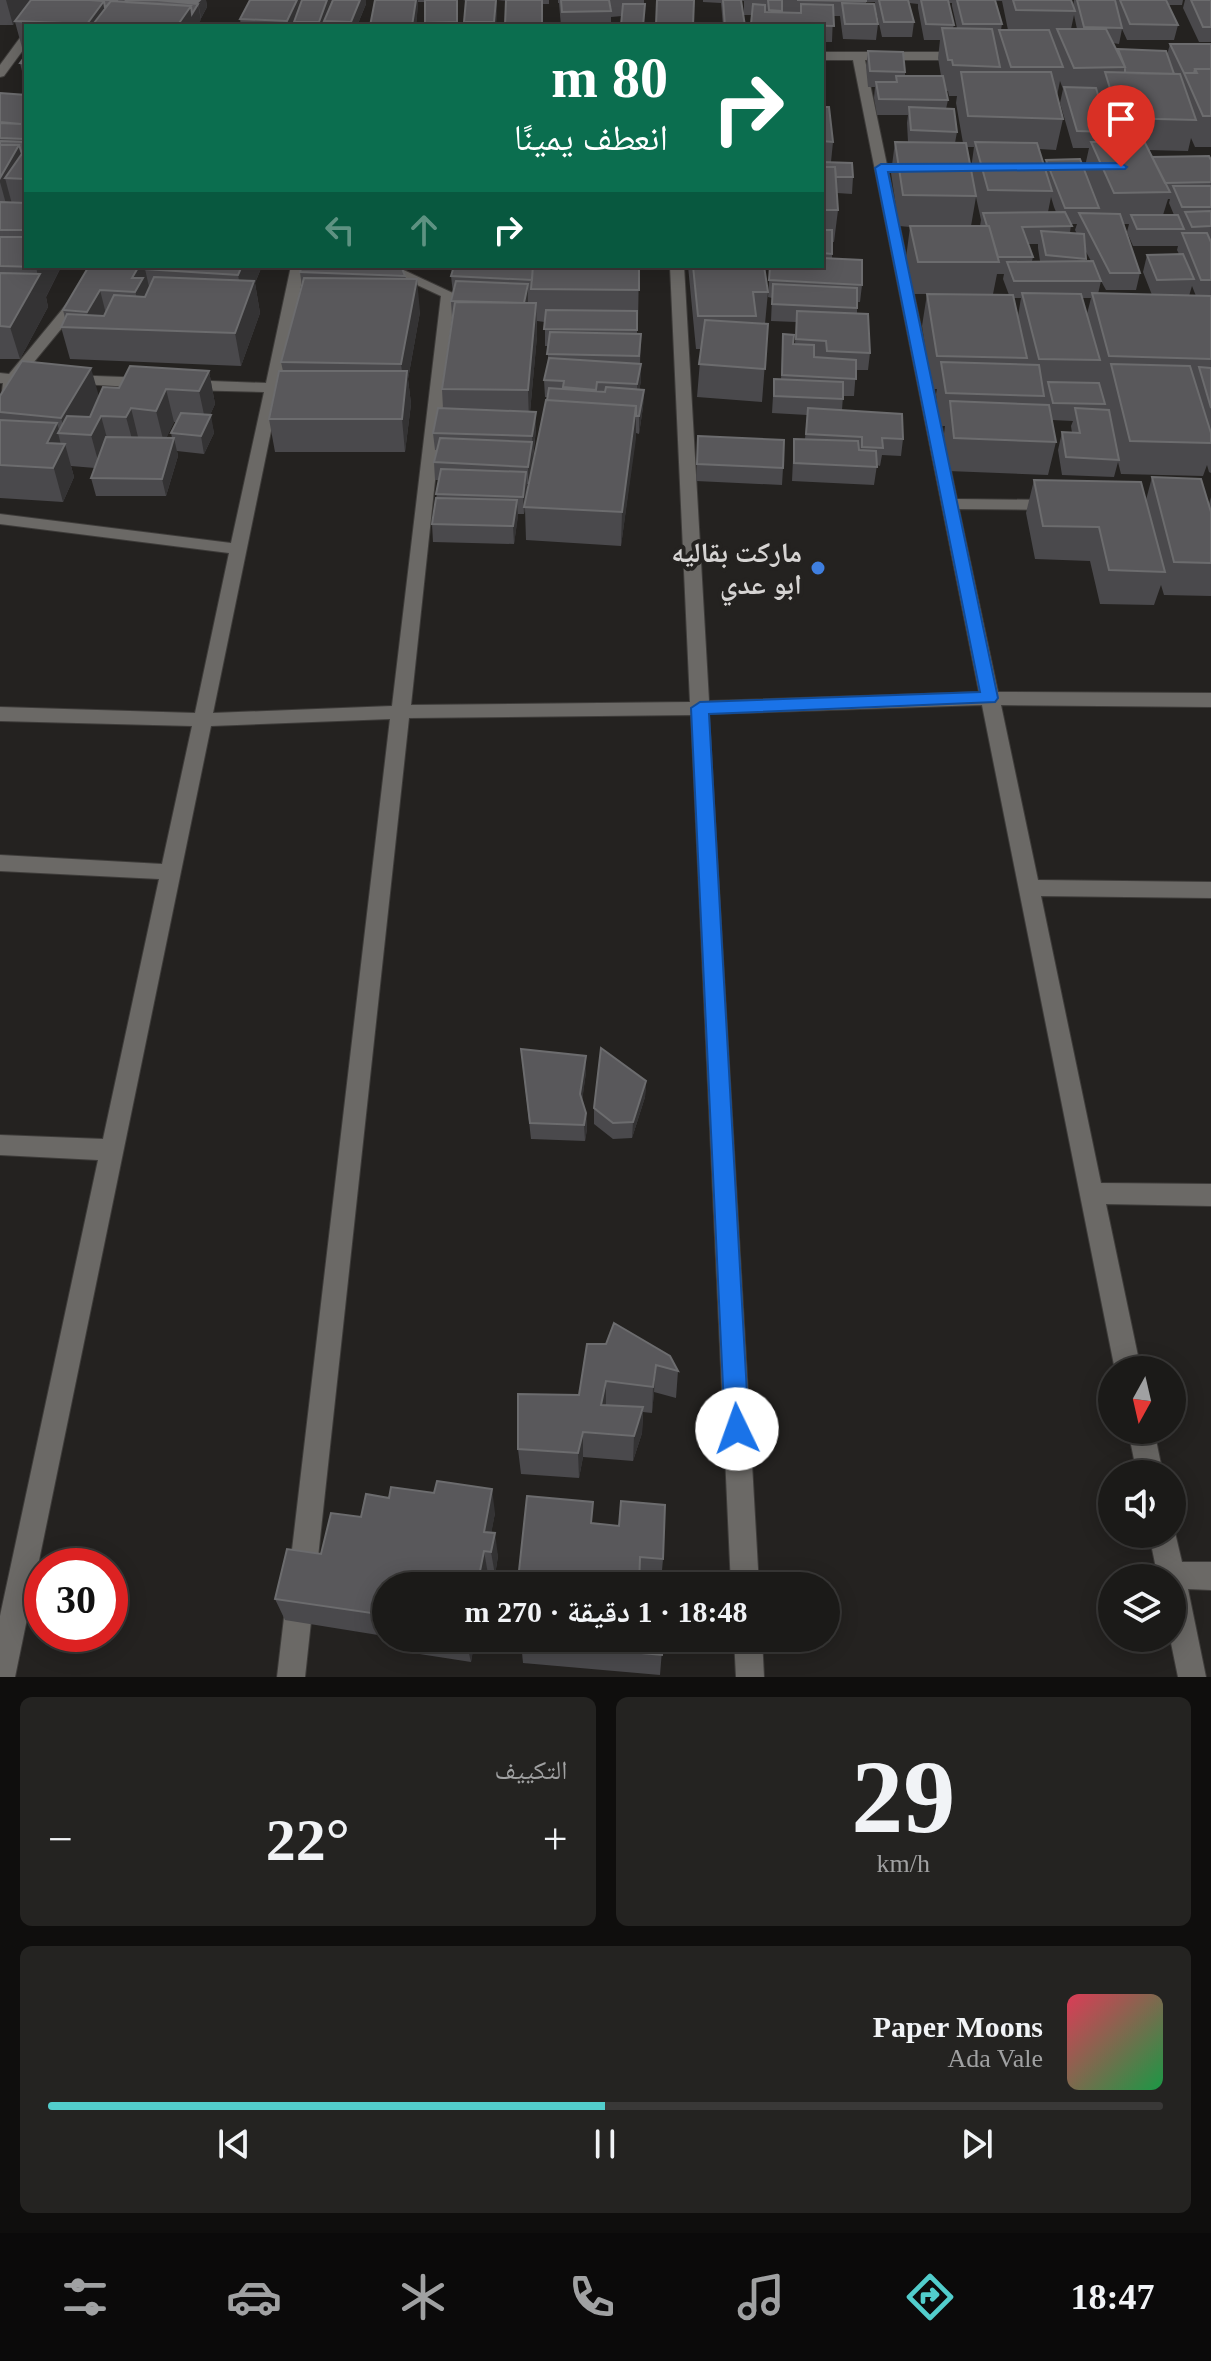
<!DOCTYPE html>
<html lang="ar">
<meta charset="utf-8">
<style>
body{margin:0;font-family:"Times New Roman","Noto Naskh Arabic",serif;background:#242321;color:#f1f3f6;direction:rtl;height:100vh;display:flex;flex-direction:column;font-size:30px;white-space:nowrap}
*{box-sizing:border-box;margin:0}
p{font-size:26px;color:#a0a1a2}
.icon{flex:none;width:44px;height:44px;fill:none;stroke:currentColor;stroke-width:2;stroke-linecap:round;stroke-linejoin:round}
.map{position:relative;height:1677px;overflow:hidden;direction:ltr}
.side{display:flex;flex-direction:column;gap:20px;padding:20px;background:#0f0e0d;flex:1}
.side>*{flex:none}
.hud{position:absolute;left:24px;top:24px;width:800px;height:244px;border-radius:0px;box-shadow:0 4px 20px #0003,0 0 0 2px #393837;direction:rtl;background:#0b6e4f;color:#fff;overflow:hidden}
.needle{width:52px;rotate:188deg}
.buttons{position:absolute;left:1098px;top:1356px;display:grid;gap:16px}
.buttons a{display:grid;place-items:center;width:88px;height:88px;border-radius:50%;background:#1b1a18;box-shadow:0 4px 20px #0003,0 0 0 2px #393837;font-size:40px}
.speed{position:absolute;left:24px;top:1548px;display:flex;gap:16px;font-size:40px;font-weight:700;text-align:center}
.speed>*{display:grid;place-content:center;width:104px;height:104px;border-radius:50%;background:#1b1a18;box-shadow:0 4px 20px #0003,0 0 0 2px #393837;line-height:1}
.speed .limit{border:12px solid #d22;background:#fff;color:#111}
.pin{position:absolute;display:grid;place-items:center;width:68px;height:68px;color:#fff;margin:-82px -34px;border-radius:50% 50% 50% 0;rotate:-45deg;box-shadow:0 0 8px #0007}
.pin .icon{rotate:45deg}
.me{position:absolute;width:88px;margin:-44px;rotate:357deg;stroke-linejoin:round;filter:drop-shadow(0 0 6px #0008)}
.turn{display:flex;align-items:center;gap:28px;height:168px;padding:0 24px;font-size:36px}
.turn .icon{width:104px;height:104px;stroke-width:2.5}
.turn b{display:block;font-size:56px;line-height:68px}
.lanes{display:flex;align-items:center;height:76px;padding:0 24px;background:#0003;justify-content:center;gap:40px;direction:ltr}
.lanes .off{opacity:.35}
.big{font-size:60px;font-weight:800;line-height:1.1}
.side .card{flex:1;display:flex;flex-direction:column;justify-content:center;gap:12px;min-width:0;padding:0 28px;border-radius:12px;background:#242321}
.side .dial{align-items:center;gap:0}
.dial b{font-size:104px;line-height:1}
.song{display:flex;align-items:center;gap:24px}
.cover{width:96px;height:96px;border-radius:12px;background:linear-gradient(135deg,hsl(350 70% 55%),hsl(140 70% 35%))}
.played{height:8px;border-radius:4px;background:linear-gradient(90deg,#52cdcc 50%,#393837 50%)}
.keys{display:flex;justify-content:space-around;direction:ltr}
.heat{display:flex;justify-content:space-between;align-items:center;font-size:44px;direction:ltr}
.side .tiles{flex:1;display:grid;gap:20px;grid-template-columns:1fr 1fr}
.card:last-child{grid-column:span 2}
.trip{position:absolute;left:372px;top:1572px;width:468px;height:80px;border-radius:40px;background:#1b1a18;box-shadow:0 4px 20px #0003,0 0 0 2px #393837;font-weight:800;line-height:80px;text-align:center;direction:rtl}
.tabs{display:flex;height:128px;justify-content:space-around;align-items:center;background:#0b0a0a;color:#a0a1a2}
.tabs .icon{width:56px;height:56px}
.tabs .on{color:#52cdcc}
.tabs b{font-size:36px;color:#f1f3f6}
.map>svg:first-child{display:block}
</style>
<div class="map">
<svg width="1211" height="1677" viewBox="0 0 1211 1677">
<rect width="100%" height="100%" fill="#242220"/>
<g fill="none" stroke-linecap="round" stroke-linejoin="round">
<g stroke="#3e3c3a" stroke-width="2">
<path id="minor" d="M26,34v12l-22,30 -4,1v-12l22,-30z
M822,52h140l6,4 -6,4h-97l92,439 97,1 8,5 -8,5 -95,-1 39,183 213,1v14l-210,-2 37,175 173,2v16l-170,-2 60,287 110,1v22l-105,-2 35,166h-26l-133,-665 -273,9 50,872h-28l-40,-871 -282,3 -104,959h-28l113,-958 -179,7 -196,951h-15v-61l98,-456 -98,-5v-20l103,4 56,-260 -159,-8v-16l162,9 30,-138 -192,-5v-14l195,6 34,-160 -229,-29v-10l231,29 33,-151 -79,-2 -8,-5 8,-5 81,3 25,-117h14l-92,447 179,-7 49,-410 -65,-30h19l60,28 -44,411 279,-3 -20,-436h14l25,435 270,-9 -126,-632h-31z
M98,266h15l-89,108 18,2v6l-24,1 -12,22 -6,2 3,-24h-3v-10l9,1z
M69,375l80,3 8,5 -8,5 -85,-5 -3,-3z
M1128,1430h26l9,44h-26z
M1173,1524l9,38h29v28l-23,-1 18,88h-28l-8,-39 2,-60h-14l-9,-44h23z
M734,1638h28l2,39h-28z"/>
</g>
<use href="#minor" fill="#6b6966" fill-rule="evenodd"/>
</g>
<path fill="#4a494c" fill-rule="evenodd" d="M0,0h206l1,7 -10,19h-171v25h-3l-8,-29 -2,3h-13z
M250,0h116v4l-9,22h-62l-1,-1v1h-53l-1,-7z
M375,0h83v26h-33v-24h-7l-2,24h-46z
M463,0h86v4h-6v22h-38l1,-25 -9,-1 -1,26h-32l2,-25z
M558,0h86v26h-23l1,-10 -11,1v9h-50l-2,-23h-1z
M703,0h79v12h1v-12h212l7,24 -1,6h7l-6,-29h-6v-1h75l2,6 1,-6h109l-1,5h-13l9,20 -4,15h-47l-5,-11 -3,15 -6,-1 4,9 1,-3 49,6 3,-11h41v103h-16l-4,-9 -3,13 -40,-1 4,7 59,3v313l-2,-1 -2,-7 -4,11 -82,-2 -3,-12 -4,15 -52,-2 -4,-25 4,-18 10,1 -1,-7 2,-5 -21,-1 4,22 -8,33 -100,-4 -4,-37 1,-8h-5l-4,-32 1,-5h-5l-10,-63 5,-32 82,1 -6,-16 1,-5h-7l-4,20h-80l-7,-36 4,-31 -11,-1 -8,-53 4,-31h13l-1,-19 1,-8h-31l-3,-17 1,-11h-7l-2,-20 2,-16 37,21v4h36l-3,-18 2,-18h-16l-6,-32v-4l-9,-1 5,19 -2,15h-30l-6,-27 2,14 -2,16 -33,-1 -3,-23h-7l-1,26h-10v-16h-71l1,-11h-8v-14h-3l4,25h-22l-2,-23 -18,-1zM866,2h9v4l-9,-2zM949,3h3v3l5,22h-4l1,-3zM1074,15l3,14h-6zM1060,81l3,8 -3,14 13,45h16l-5,23 -38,-11 -1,7 -6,-18 17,1 7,-31 -6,-23zM946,91h2l1,5h8l-1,7 7,40h-8l2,-11 -11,-23 2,-9zM966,147h8l-3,22zM976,197l5,23 -1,6h-9zM1051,197l3,10 2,5h-8zM1168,199h2l-1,4 5,12h-11zM1071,224h6l-2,6 2,4 -7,-1zM1124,224h5l-2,8 6,14h45l-1,4 2,4 -32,1 -4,17 9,23 -54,-1 3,-13 5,9h30l4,-17zM1028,244h10v4l2,13h-8l1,-4zM1085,250l6,11h-6zM1192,286l4,10h-7zM1014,298h7l-3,18zM1082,298h9l-4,16z
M1185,0h26v42h-12l-16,-34z
M26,55v24h-2l-4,-16z
M0,93l26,2v171l34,3 -14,28 2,10 -28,52h-20z
M822,107l11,35 -2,20 22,15 -1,17 -15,-1 1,17 -4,32h-2v17l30,26 -2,17h-3v12l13,39 -2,17h-12l-2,26h-11l-1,14 61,29 -2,17 -19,-1 -2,11 -3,-1 -3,20 -82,-4 2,-42h11l2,-24 -35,-2 2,-34h7l2,-45 12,10 1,-22 -25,-1 1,-23 -4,-1 2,-29h-6l4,24 -3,32h3l-6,78 -65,-5 4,-48h-5l-8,-83h134z
M89,266h173l-7,17 5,30 -19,53 -171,-7 -9,-32 4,-9 -2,-8z
M639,266l-1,57h-1v11h4l-1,30 1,17 -2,9h5l-1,17 -4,27 -3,-1 -15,113 -95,-6 -1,-31 -1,5h-6l-4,30 -81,-2 -1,-18 7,-44h-4l-1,-18 3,-12h-2l-2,-17 10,-25 -1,-19 10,-71 -1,-17 2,-8 -2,-17zM537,321l8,1v24h3v18l-4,16 1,17h2l-22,105 2,-18h1l5,-25 3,-30v-17h-6l7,-76z
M300,272l105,4 15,36 -12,67 3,25 -6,48h-130l-6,-33 14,-48 -2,-9 21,-75z
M209,371l6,33 -5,11 4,18 -10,21 -27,-3 1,5 -12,40h-70l-5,-18 4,-10 -24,-2 3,11 -11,25 -63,-4v-102l99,1zM174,422h2l-5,11 1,5h-6z
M698,436l85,32 -1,17 -86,-4z
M1152,477l57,27 2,-7v99l-47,-1 -3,-10 -7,20 -54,-1 -10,-43 -55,-2 -9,-46 8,-33 112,20z
M521,1049l65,23 -4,28 4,13 1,16 -2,12 -54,-2z
M646,1081l-1,16 -13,41 -19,1 -19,-15v-16z
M587,1344l91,27 -2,27 -22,-6 -2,21 -9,-1 -1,21 -9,28 -50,-4 -4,21 -58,-4 -3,-25 61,-54z
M495,1513l-4,20 7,23 -3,19 -7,-1 -3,12h-99v32l-4,-1 -4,18 -93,-15 -10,-21 86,-82z
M593,1524l70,35 -2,23 -22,-2v6h-120l-1,-6z
M409,1638h66l-4,24 -58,-9z
M663,1638l-3,37 -137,-12 -2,-21z"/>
<path fill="#343334" d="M6,0h26l-19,25z
M200,0h6l1,7 -6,11 -3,-16z
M297,0h6l-9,22v4h-6l-1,-5z
M327,0h5l-8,21 1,5h-5l-1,-4z
M360,0h6v4l-9,22h-6v-4z
M416,0h2v6l-2,20h-4z
M496,0h1v6l-1,20h-2z
M104,1l5,22h-15l1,3h-8v-2z
M198,4l3,16 -4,6h-20l14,-20z
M19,145l7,26 -21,7 7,26 -4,7 -8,-29v-4z
M36,266h24v3l-14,28 2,10 -28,52 -10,-32 28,-50z
M139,266h18l-12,3 5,22 -7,33 -11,-46z
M242,266h20l-7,17 5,30 -19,53 -6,-33 9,-26 -6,-32z
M417,279l3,33 -12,67 3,25 -6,48 -3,-33 3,-25 -4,-30z
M528,284v18l-4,20 -1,-17z
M100,290l8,32 -17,6 -4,-16z
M536,303l1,33 -8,87 -1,-33z
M641,364v17l-4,21v-18z
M91,368l9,32 -20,34 -15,-1 -4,-15z
M209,371l6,33 -9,20 -7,-33z
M166,389l8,33 -10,21 -8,-32z
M644,390l-1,17 -4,27v-18z
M636,406v33l-15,107 1,-34z
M131,408l8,33 -4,9 -9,-33z
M536,412v17l-3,25 -1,-18z
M211,415l3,18 -10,21 -3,-18z
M101,416l9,33 -10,19 -9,-33z
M57,423l3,10h-2l4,16 3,-5 9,33 -11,25 -16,-59z
M174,438l4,18 -12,40 -4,-17z
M532,442l1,17 -5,25v-17z
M526,472l1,18 -3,24 -1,-17z
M517,500l1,17 -4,27 -1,-18z
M586,1056v16l-5,38 -1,-16z
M646,1081l-1,16 -13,41 1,-16z
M586,1113l1,16 -2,12 -1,-16z
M656,1365l-2,27 -2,21 1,-26z
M606,1381v26l-5,-2z
M643,1407l-1,26 -9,28 1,-25z
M583,1432v25l-4,21 -1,-25z
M492,1489l3,24 -7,38 -4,-19z
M495,1533l3,23 -3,19 -4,-23z
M484,1551l4,23 -3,12h-8z
M375,1595l7,22 -4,18 -7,-22z
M467,1638h8l-4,24 -5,-21z"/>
<path fill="#59585b" stroke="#6c6c6e" stroke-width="2" d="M31,0h58l15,1 -17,23 -72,-3z
M89,0h28l-1,1h-5l-6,7 -1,-7z
M126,0h74l-2,2 -41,-2 41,4 -6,10 -1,-8 -66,-4z
M250,0h47l-10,21 -47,-2z
M302,0h25l-8,22h-25z
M333,0h27l-9,22 -27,-1z
M375,0h41l-4,26h-42z
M425,0h32v22l-32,1z
M466,0h30l-2,22h-30z
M506,0h36v24l-37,1z
M561,0h48l2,11 -49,1z
M657,0h37l-1,26 -37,-1z
M723,0h18l4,26h-20z
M768,0h14v11l-13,-1z
M797,0h69v1z
M879,0h29l6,22h-30z
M921,0h27l6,25 -28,-1z
M957,0h38l7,24h-39z
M1013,0h58l4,11 -59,-1z
M1077,0h38l7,28 -38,-1z
M1120,0h46l12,25 -48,-1z
M1191,0h20v27h-8z
M111,1l80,5 -14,20h-25l-58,-3z
M842,3l32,1 4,20h-33z
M623,4h22l-2,22 -22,-1z
M753,4l12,1v7l36,1v-9l32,1 1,21 -83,-2z
M942,28l50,1 8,38 -47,-2 -1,-5h-4z
M1057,29h49l19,38 -51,1z
M999,30h50l14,37h-52z
M1170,44h41v25h-16l-1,4h-10z
M1118,49l48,2 8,23 -49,-1v-6z
M868,51l35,1 2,20 -35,-1z
M26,55v9l-6,-1z
M1195,69h16v47h-8l-19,-43h13z
M961,72h90l12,47 -95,-3z
M1105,72l75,2 16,46 -77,-2z
M896,76h47l5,24 -69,-1 -3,-17h21z
M1064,87l32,1 13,44 -32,-1z
M0,93l26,2v44l-26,-1v-15l21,1 -21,-2z
M822,107h7l4,35 -11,-1z
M909,107l45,2 3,23 -46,-2z
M0,141l26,1v6l-4,6 -3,-9h-19z
M1144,141l26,51 -56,1 -23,-51z
M895,142l71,1 10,53 -73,-1z
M975,142l62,1 15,48 -64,-1z
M0,145h19l-19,33z
M26,148v31l-21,-1z
M1209,156l2,4v22l-46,1 -13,-26z
M1080,159l19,49h-34l-19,-48z
M822,162l30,1 1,14h-17l-1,-10h-13z
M822,167h13l3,43h-16z
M1173,186h38v21h-29z
M0,202l26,1v27h-26z
M1211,211v15l-19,1 -7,-15z
M1065,212l7,14 -50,1 11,30h-35l-9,-31h-2l-4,-13z
M1079,213l41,1 20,59h-30z
M1131,215h47l6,14h-47z
M910,226h79l10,36h-81z
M822,230h10v24l-10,-1z
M1041,231l43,3 2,25 -40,-4z
M1182,233h25l4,9v38h-10z
M0,237h26v29h10v1l-36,-1z
M1183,254l11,25 -37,1 -10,-25z
M822,258l40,2v25l-93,-5 1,-14h52z
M1093,261l8,20h-87l-7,-19z
M89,266h50l-7,12h11l-8,14 -35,-2 -13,22 -24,-2z
M146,266h96l-4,9 -93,-6z
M302,266h99l4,10 -105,-4z
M454,266h79l-1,14 -81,-4z
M533,266h106v24l-108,-1z
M693,266h71l4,26h-15l3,24h-58z
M0,273l40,1 -30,53 -10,-1z
M154,277l100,4 -19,52 -174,-6 6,-13 37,2 10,-21 31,2z
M304,278l113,1 -16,85 -120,-2z
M456,281l72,3 -4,19 -73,-2z
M773,284l84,4v20l-85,-4z
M1022,293l59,1 19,66 -61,-1z
M1092,293l119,3v63l-102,-3z
M927,294l86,1 14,63 -90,-2z
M455,302l81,1 -8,87 -86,-1z
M546,310l91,1v19l-93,-1z
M797,311l71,3 2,39 -43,-2 -1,-10 -30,-2z
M705,320l63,4 -3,45 -66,-5z
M550,332l91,2 -2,22 -92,-2z
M783,334l11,1 -1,9 21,1v12l42,3v19l-74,-4z
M549,358l92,6 -4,20 -40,-2 -1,8 -33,-3 1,-6 -20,-1z
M22,361l69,7 -30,50 -61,-6v-16z
M941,362l98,3 5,31 -98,-3z
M1111,364l79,2 21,67v10l-81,-2z
M130,366l79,5 -10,20 -33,-2 -10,22 -25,-3 -5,9 -25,-1 -10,19 -33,-2 9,-17 23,1 13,-30 16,1z
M1199,367l12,1v40z
M279,371h128l-5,48h-133z
M774,379l69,3v17l-69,-3z
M1048,382l51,1 6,21 -52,-1z
M606,387l38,3 -5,26h-3v-10l-89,-6 2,-12 56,4z
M546,400l90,6 -14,106 -98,-5z
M950,401l99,4 7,37 -102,-4z
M438,408l98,4 -4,24 -99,-3z
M808,408l94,6 1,25 -21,-1 1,10 -21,-1v-10l-56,-3z
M1075,408l34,2 10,50 -53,-3 -4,-25 18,1z
M181,413l30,2 -10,21 -30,-3z
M0,420l57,3 -10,20 18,1 -12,24 -53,-3z
M698,436l86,4 -1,28 -86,-4z
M106,437l68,1 -12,41 -71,-1z
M440,438l92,4 -4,25 -94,-5z
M794,439l64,2 1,9 17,1 1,16 -83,-4z
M441,469l85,3 -3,25 -87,-3z
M1152,477l49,2 10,33v51l-37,-1z
M1034,480l107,2 24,90 -56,-2 -10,-43 -56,-1z
M436,498l81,2 -4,26 -81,-2z
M601,1048l45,33 -13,41 -20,1 -19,-15z
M521,1049l65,7 -6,38 6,19 -2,12 -54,-2z
M614,1323l56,33 8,15 -22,-6 -3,22 -47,-6 -5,24 42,2 -9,29 -51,-4 -5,21 -60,-4v-55l61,1 8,-51h19z
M437,1481l55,8 -8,43 11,1 -4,19 -7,-1 -7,35h-91v11l-11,-2 -4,18 -96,-14 12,-50 34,5 10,-41 30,4 5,-23 23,4 2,-11 43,6z
M527,1496l66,6 -2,21 28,3 2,-25 44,4 -2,54 -23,-2 -1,29h-101v-5l-20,-1z
M447,1638h20l-1,3z
M521,1638h142l-1,17 -141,-13z"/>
<path fill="#1a73e8" stroke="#114b97" stroke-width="2" d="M1121,163l6,4 -2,2 -237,3 110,526 -3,4 -286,12 40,715 -3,8 -9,4 -8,-4 -4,-8 -34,-721 9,-6 280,-10 -105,-524 6,-4z"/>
<circle fill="#3f7fe0" stroke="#242220" stroke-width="3" cx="818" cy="568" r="8"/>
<g text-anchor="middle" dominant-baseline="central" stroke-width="8" stroke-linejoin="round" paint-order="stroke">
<g font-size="28" font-weight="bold" fill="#d6d4d3" stroke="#242220" text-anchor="end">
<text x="802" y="552">ماركت بقاليه<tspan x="802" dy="32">ابو عدي</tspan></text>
</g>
</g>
</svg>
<div class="buttons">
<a><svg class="needle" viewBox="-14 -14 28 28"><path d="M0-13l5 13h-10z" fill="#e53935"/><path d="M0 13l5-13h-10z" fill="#a0a1a2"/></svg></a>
<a><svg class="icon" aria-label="sound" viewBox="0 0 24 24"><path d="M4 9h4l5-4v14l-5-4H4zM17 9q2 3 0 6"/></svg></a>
<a><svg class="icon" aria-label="layers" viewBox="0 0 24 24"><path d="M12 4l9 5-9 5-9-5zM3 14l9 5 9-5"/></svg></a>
</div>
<div class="speed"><div class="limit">30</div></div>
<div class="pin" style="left:1121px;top:167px;background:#d93025"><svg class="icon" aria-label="arrive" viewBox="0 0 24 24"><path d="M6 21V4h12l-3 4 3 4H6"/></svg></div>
<svg class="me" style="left:737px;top:1429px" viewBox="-20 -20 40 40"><circle r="19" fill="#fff"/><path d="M0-13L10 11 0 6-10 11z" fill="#1a73e8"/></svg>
<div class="trip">18:48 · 1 دقيقة · 270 m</div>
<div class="hud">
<div class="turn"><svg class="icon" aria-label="right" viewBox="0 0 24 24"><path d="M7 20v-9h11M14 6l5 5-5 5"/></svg><div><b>80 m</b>انعطف يمينًا</div></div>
<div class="lanes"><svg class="icon off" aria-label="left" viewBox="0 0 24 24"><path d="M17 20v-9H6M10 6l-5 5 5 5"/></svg><svg class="icon off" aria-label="ahead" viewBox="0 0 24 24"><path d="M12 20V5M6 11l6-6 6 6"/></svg><svg class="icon" aria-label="right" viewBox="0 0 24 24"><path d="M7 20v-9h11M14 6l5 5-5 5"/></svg></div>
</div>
</div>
<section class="side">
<div class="tiles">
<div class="card dial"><b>29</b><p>km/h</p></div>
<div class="card"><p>التكييف</p>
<div class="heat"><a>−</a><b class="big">22°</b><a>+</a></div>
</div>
<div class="card">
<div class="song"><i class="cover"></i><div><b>Paper Moons</b><p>Ada Vale</p></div></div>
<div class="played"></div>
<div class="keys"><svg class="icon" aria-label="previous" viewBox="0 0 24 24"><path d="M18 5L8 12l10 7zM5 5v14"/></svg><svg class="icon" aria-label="pause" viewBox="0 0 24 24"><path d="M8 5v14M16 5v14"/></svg><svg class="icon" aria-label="next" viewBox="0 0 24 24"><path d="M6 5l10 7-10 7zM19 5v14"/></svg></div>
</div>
</div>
</section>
<nav class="tabs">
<b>18:47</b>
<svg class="icon on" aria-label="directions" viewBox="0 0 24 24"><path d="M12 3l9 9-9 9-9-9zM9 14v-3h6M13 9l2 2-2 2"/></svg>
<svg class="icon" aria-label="music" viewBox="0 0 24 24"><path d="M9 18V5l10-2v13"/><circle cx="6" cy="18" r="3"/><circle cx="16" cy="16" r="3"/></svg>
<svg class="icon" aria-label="phone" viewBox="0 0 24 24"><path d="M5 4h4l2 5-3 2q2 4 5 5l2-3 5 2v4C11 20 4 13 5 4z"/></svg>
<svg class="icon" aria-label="climate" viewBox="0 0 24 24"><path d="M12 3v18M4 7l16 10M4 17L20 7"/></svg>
<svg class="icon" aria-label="car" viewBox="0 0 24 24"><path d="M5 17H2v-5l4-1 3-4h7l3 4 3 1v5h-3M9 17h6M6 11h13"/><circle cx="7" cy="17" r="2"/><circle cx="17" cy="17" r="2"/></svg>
<svg class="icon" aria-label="filters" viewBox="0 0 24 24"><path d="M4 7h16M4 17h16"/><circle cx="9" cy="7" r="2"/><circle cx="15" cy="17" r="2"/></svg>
</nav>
